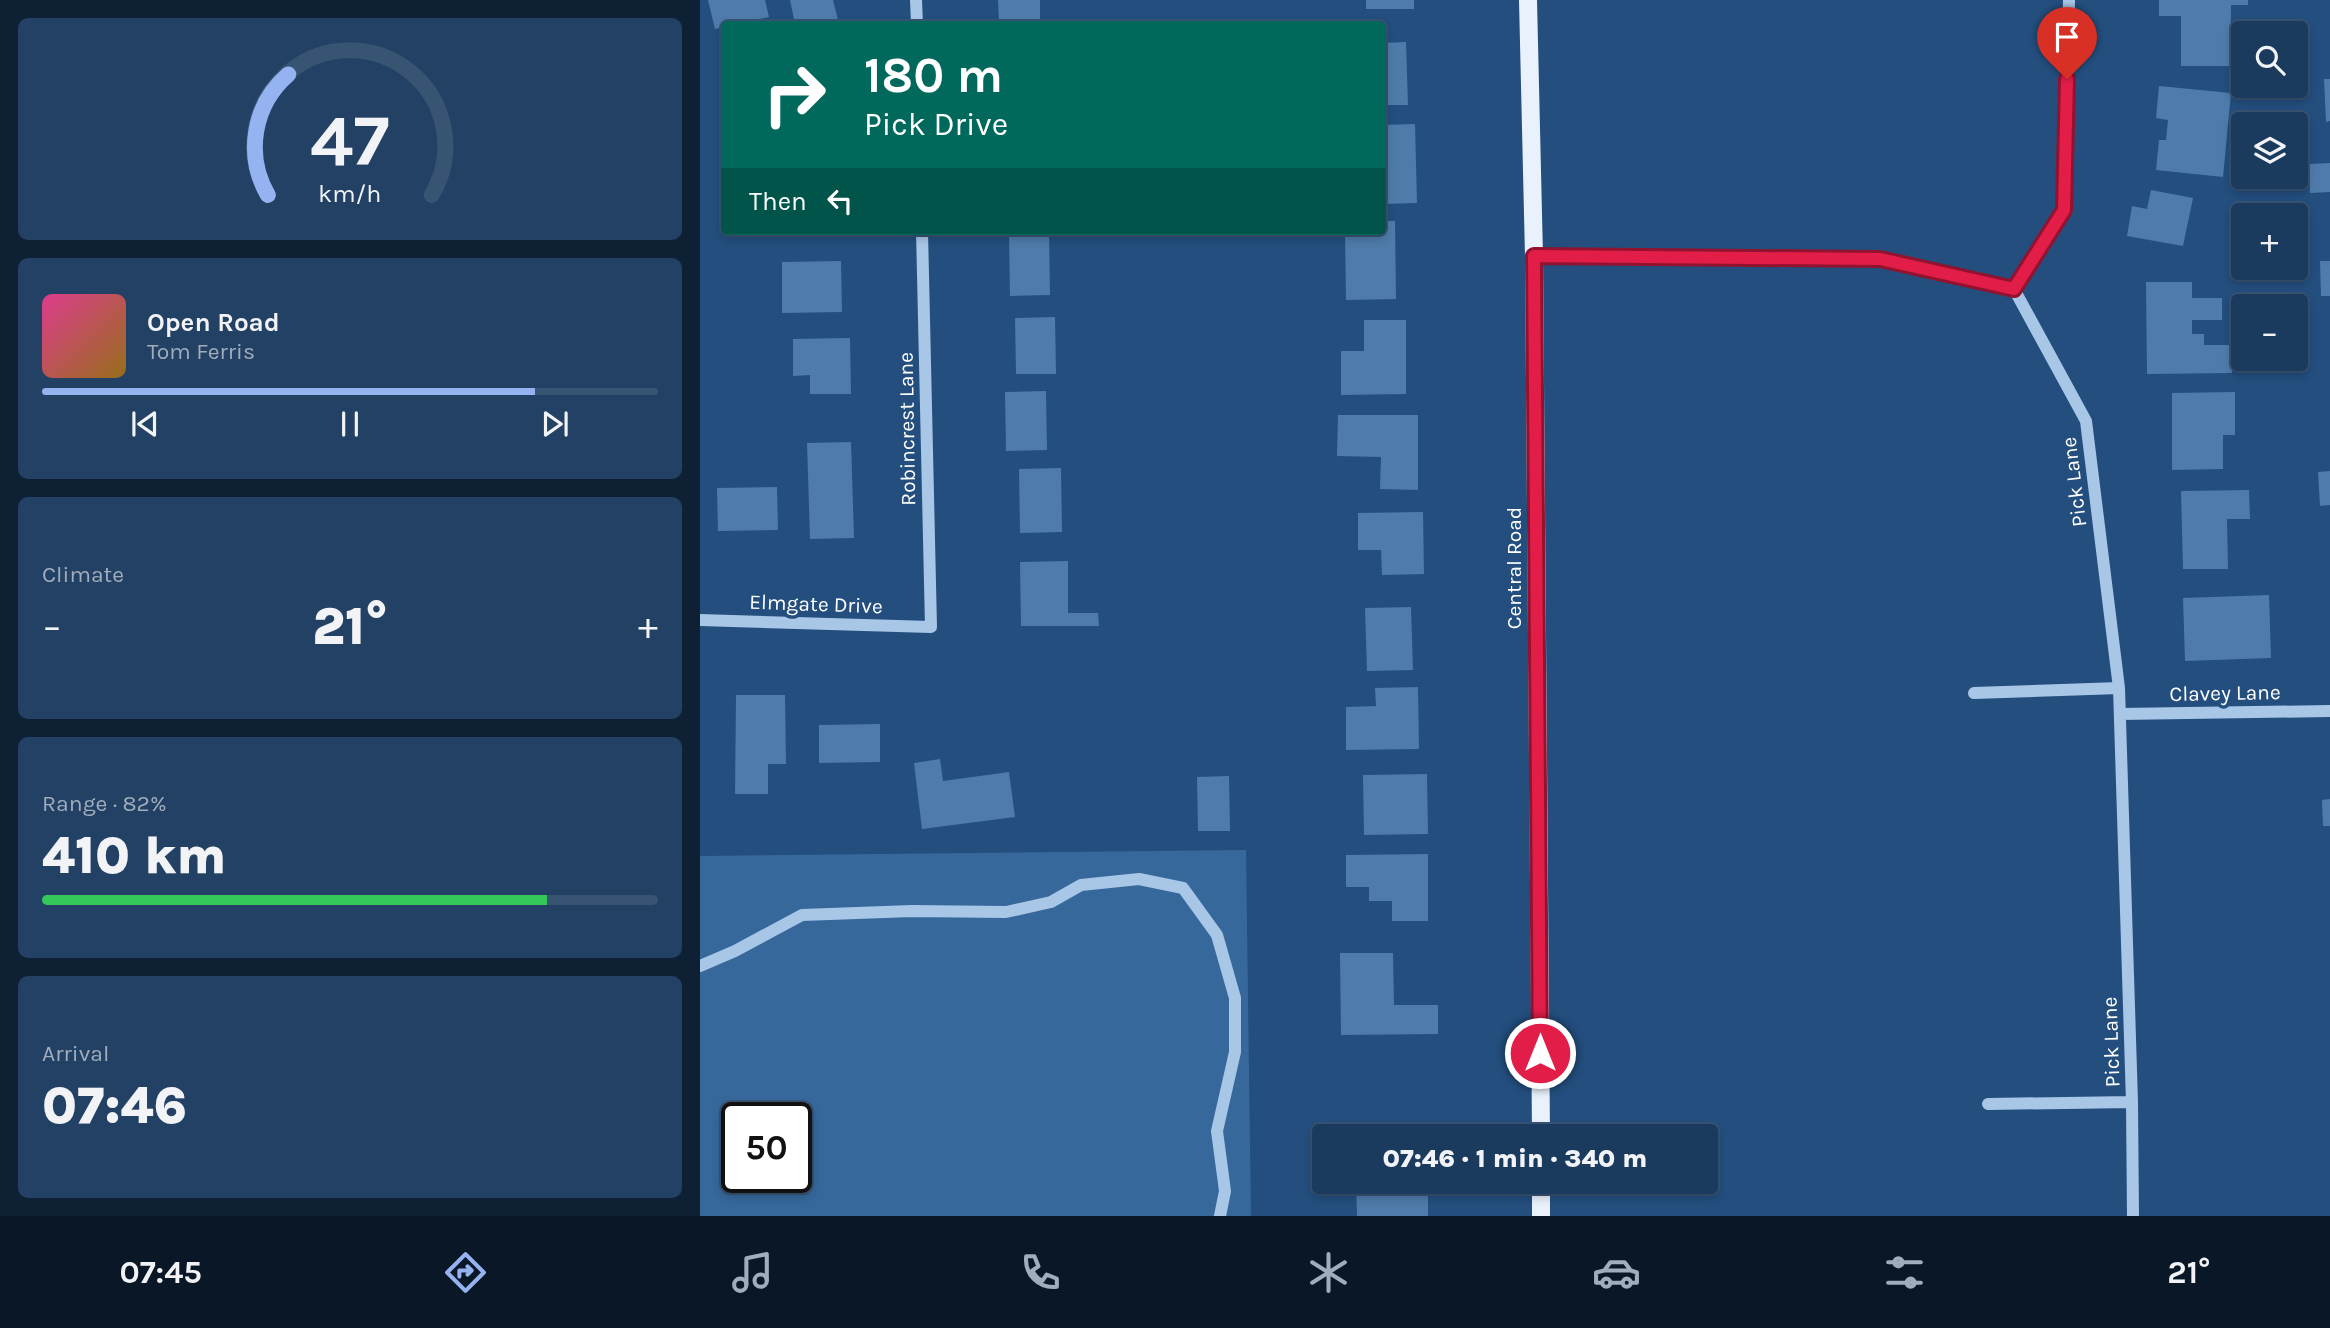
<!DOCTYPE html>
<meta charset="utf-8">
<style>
body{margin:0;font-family:Karla,sans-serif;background:#234164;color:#f1f3f6;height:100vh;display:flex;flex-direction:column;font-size:26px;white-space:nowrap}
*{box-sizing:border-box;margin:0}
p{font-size:23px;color:#9fadbc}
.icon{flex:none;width:38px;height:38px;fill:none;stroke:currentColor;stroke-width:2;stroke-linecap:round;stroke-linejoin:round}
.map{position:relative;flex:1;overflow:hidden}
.details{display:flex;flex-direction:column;gap:18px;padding:18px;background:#0e2034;width:700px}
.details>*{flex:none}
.guide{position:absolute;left:21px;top:21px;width:665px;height:214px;border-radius:7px;box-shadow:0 4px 10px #0003,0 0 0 2px #385473;background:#00695c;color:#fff;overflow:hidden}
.buttons{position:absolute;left:1531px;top:21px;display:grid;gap:14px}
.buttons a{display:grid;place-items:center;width:77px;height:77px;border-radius:7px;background:#1a3a5e;box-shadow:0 4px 10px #0003,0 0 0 2px #385473;font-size:35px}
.speed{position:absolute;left:21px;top:1102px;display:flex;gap:14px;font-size:35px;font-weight:700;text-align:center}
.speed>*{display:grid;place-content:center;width:91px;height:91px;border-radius:50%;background:#1a3a5e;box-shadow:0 4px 10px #0003,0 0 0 2px #385473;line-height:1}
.speed .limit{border:4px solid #111;border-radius:10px;background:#fff;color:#111}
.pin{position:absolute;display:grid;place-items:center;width:60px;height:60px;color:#fff;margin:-72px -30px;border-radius:50% 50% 50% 0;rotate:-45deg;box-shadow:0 0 7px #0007}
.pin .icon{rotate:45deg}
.me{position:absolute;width:77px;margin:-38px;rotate:0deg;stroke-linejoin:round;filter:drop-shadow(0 0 5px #0008)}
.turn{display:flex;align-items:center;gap:24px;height:147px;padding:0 28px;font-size:32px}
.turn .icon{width:91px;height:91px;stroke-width:2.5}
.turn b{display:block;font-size:49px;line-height:60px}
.then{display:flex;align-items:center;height:66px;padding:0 28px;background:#0003;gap:14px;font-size:26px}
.big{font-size:52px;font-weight:800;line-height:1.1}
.details .widget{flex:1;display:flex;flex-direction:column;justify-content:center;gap:10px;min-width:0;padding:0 24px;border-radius:10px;background:#234164}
.details .dial{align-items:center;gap:0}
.dial svg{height:182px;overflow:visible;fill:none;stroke:#385473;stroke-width:7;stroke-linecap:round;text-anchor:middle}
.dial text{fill:#f1f3f6;stroke:none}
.song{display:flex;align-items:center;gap:21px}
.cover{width:84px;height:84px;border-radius:10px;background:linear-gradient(135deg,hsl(330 70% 55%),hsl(40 70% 35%))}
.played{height:7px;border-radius:4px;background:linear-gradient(90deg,#95b2f1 80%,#385473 80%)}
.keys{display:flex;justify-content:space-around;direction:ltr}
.heat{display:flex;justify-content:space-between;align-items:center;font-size:38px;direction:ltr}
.charge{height:10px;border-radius:5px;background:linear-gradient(90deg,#34c759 82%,#385473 0)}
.trip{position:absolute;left:612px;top:1124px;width:406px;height:70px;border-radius:7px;background:#1a3a5e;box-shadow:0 4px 10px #0003,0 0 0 2px #385473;font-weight:800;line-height:70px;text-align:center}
.tab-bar{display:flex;height:112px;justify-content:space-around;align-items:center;background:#0a1726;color:#9fadbc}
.tab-bar .icon{width:49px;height:49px}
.tab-bar .on{color:#95b2f1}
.tab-bar b{font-size:32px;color:#f1f3f6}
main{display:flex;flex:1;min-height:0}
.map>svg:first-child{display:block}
</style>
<main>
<section class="details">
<div class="widget dial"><svg viewBox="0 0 100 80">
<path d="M14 69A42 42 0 1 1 86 69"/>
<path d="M14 69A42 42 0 0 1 23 16" stroke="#95b2f1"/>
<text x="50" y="56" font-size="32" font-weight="700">47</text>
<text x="50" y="72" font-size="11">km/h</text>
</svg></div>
<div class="widget">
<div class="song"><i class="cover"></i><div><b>Open Road</b><p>Tom Ferris</p></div></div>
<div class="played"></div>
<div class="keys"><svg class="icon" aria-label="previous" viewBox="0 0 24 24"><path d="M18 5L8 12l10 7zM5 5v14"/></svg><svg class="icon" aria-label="pause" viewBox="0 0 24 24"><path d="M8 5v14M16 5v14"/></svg><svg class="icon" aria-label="next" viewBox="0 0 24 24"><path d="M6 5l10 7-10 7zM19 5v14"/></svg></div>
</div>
<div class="widget"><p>Climate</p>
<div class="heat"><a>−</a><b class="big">21°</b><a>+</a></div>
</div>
<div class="widget"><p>Range · 82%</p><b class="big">410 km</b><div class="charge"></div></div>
<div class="widget"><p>Arrival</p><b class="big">07:46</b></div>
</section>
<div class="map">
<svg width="1630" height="1216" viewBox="0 0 1630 1216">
<rect width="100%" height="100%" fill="#234e7e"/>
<path fill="#36689c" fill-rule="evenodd" d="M546,850l5,366h-551v-360zM37,1118h59v60h-59z"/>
<path fill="#4f7baa" d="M8,0h57l4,17 -33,7h-12v3l-9,2z
M90,0h43l6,24h-44z
M298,0h42v24h-41z
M666,0h48v9h-48z
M1459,0h89v5h-17l-1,61h-49v-50h-22z
M706,42l2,63h-26v-62z
M1624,79h6v42l-4,1z
M1459,86l72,7 -8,84 -67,-7 3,-30h7l2,-20 -12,-2z
M715,124l2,79 -35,1v-79z
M1630,163v29l-20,1 -1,-29z
M1543,177h37v10l-36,1z
M1451,190l42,8 -10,48 -56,-10 5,-30 15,3z
M682,221h13l1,78 -50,1 -1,-69h37z
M349,234l1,61 -40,1 -1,-61z
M141,261l1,51 -60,1v-51z
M1620,261h10v35h-9z
M1446,282h46v16h30v22h-30v14h12v11h28v28l-85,1z
M355,317l1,57h-40l-1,-56z
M664,320h42v74l-65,1v-44h23z
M150,338l1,56h-41v-19l-17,1v-37z
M346,391l1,59 -41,1 -1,-59z
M1535,392v43h-12v34l-51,1v-77z
M638,415h80v75l-38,-1 1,-32 -44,-1z
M151,442l3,96 -44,1 -3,-96z
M361,468l1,64 -42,1 -1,-64z
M1630,471v34l-10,1 -2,-34z
M77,487l1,43 -60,1 -1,-43z
M1549,490l1,29h-23l1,50h-45l-2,-78z
M723,512l1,62 -42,1 -1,-25h-23v-37z
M368,561v52h30l1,13h-78l-1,-64z
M1569,595l2,63 -86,3 -2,-63z
M711,607l2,63 -46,1 -2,-63z
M718,687l1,62 -73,1v-43l30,-1 -1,-18z
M36,695h49l1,69h-18v30h-33z
M180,724v38l-61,1v-38z
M240,759l3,22 66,-9 6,45 -93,12 -8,-66z
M727,774l1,60 -64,1 -1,-60z
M529,776l1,55h-32l-1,-54z
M1630,799v27h-7l-1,-26z
M728,854v67h-36v-20h-23v-14h-23v-32z
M640,953h53l1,52h44v29l-97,1z
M656,1181h72v35h-71z"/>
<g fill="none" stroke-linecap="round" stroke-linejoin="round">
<path stroke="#a8c6e6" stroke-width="12" d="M216,0l1,24
M834,256l345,3 135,30
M1314,289l72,132 33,267 13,414 1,114
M1314,289l50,-79 5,-210
M0,620l231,7 -9,-396
M1274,693l145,-5
M1420,714l210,-3
M0,966l35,-15 67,-36 110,-4 94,1 45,-10 30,-17 58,-6 44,9 34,47 18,63v54l-18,79 8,60 -5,25
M1288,1104l144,-2"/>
<path stroke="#e9f1fd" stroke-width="18" d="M828,0l6,256 7,880
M841,1181v35"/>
</g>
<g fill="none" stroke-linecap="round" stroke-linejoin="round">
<g stroke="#92132f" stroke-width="18">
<path id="route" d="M840,1053l-6,-797 346,3 134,30 50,-79 3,-131"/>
</g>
<use href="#route" stroke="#e11d48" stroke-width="12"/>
</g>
<g text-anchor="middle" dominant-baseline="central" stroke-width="7" stroke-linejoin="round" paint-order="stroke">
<g font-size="21" fill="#fff" stroke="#234e7e">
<text transform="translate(207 429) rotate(-91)">Robincrest Lane</text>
<text transform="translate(1374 482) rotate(-97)">Pick Lane</text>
<text transform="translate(814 568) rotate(-90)">Central Road</text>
<text transform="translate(116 604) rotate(2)">Elmgate Drive</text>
<text transform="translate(1525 693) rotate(-1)">Clavey Lane</text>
<text transform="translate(1411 1042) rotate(-92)">Pick Lane</text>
</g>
</g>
</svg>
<div class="buttons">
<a><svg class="icon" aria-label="search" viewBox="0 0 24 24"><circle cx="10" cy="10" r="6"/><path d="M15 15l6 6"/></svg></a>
<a><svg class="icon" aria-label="layers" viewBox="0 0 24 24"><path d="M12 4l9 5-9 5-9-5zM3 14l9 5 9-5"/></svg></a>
<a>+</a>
<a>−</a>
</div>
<div class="speed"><div class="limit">50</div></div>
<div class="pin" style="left:1367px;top:79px;background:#d93025"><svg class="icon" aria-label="arrive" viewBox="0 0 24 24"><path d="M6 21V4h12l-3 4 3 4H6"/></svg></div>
<svg class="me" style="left:840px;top:1053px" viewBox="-20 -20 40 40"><circle r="17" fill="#e11d48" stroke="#fff" stroke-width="3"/><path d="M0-11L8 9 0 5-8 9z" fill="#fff"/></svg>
<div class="trip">07:46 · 1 min · 340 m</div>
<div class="guide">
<div class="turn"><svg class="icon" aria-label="right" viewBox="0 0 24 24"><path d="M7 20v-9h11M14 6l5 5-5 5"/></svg><div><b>180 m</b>Pick Drive</div></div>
<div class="then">Then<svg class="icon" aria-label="left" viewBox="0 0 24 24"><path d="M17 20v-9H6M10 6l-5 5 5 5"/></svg></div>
</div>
</div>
</main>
<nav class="tab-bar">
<b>07:45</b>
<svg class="icon on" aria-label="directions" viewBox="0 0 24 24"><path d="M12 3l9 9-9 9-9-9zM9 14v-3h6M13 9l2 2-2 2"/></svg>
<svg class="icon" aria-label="music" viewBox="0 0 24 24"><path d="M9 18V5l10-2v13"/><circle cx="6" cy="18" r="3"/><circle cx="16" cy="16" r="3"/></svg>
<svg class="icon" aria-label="phone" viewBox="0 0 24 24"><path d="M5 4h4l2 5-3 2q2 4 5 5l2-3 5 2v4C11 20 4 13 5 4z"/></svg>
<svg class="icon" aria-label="climate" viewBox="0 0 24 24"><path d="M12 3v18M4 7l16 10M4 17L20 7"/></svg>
<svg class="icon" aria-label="car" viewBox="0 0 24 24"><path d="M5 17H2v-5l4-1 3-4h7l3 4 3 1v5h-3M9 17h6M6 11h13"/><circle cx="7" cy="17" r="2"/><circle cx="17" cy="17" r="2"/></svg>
<svg class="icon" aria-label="filters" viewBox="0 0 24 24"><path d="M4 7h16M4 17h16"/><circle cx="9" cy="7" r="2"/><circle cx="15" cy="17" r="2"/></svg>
<b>21°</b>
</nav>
